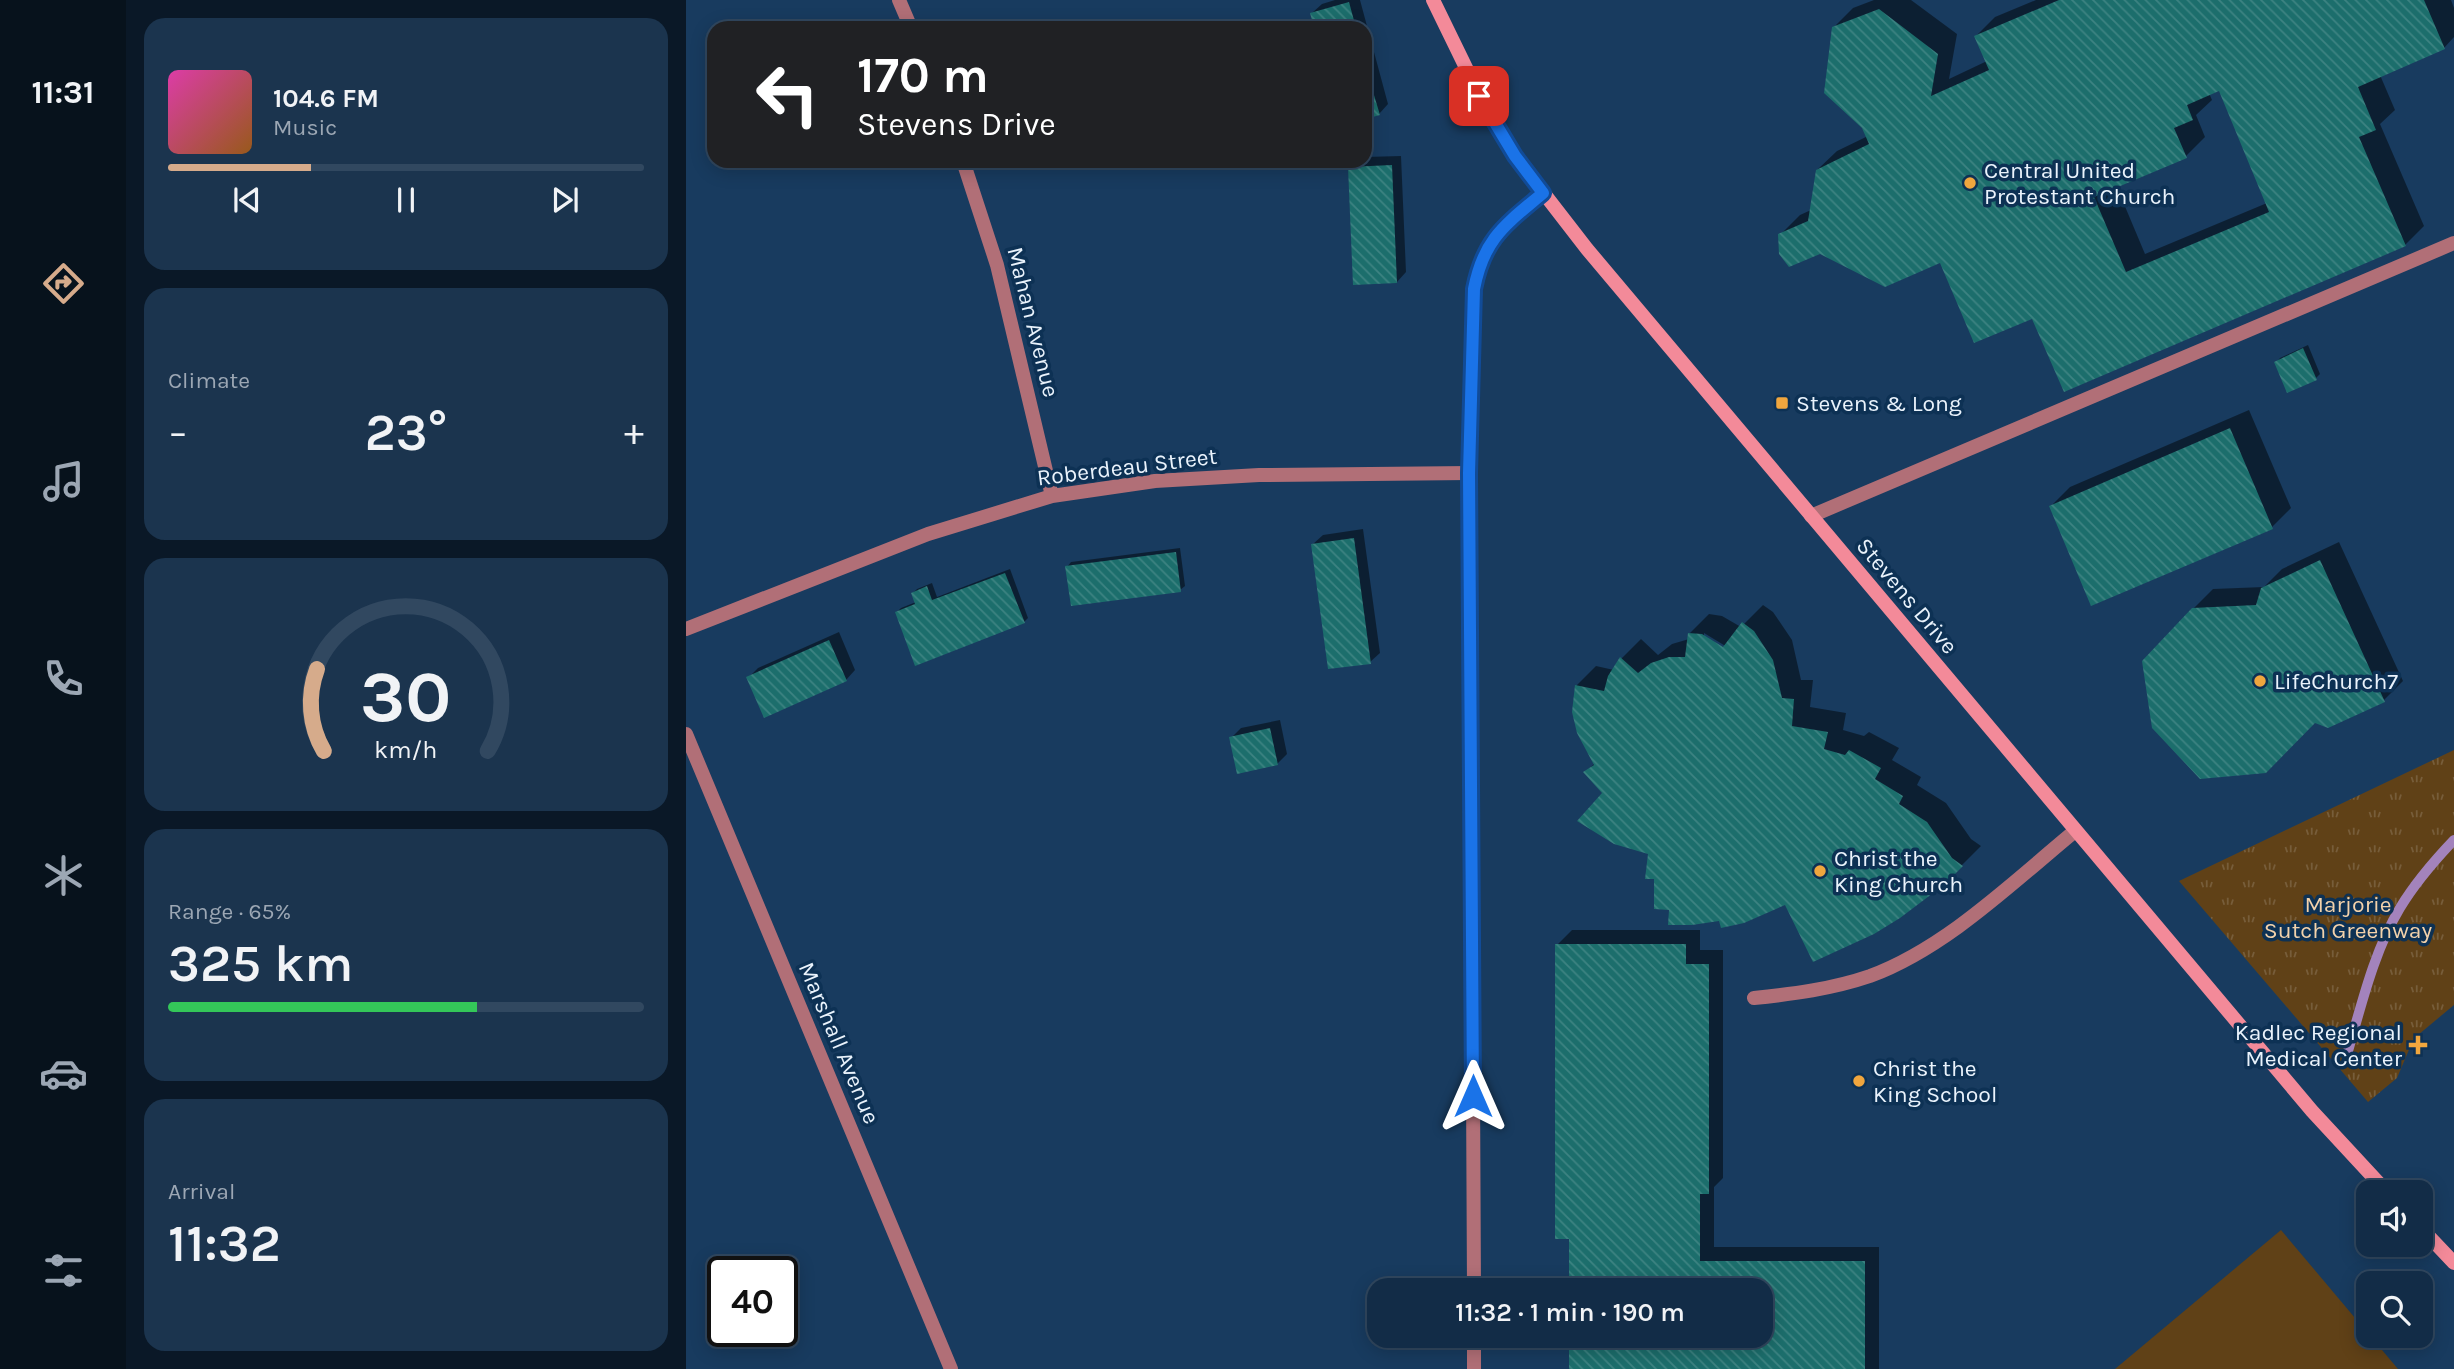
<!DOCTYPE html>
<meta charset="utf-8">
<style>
body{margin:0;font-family:Karla,sans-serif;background:#1b344e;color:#f1f3f6;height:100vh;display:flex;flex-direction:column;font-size:26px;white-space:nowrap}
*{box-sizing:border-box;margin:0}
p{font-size:23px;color:#9ca7b4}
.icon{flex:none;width:38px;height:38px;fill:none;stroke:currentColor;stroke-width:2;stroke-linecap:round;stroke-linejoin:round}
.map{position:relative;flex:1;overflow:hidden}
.drawer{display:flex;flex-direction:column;gap:18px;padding:18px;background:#0a1827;width:560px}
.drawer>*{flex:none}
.guide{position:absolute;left:21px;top:21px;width:665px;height:147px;border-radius:21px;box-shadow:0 4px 18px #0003,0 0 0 2px #314860;background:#202124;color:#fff;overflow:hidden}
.fabs{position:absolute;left:1670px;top:1180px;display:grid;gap:14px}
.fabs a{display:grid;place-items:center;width:77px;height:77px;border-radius:14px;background:#122c47;box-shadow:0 4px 18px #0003,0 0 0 2px #314860;font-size:35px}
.speed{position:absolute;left:21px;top:1256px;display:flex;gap:14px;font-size:35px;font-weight:700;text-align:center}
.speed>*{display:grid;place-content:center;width:91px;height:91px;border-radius:50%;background:#122c47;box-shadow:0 4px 18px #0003,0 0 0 2px #314860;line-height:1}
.speed .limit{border:4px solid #111;border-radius:10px;background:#fff;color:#111}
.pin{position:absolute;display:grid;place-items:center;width:60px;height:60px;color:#fff;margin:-30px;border-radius:14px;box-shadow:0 4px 10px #0006}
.me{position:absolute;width:77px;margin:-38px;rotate:0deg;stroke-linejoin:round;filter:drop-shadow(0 0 5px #0008)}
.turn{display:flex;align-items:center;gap:24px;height:147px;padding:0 35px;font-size:32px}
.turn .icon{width:91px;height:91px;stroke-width:2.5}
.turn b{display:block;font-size:49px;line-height:60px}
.big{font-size:52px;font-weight:600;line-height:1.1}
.drawer .card{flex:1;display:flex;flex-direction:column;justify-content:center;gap:10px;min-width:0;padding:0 24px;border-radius:21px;background:#1b344e}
.drawer .dial{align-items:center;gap:0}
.dial svg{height:182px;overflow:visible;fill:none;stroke:#314860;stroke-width:7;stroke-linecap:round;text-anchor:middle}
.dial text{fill:#f1f3f6;stroke:none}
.song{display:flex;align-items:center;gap:21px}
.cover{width:84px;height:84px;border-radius:10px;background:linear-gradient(135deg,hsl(320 70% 55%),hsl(30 70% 35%))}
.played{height:7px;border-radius:4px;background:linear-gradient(90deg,#d6ab8b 30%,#314860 30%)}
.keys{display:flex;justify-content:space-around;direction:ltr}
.heat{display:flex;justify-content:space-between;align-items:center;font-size:38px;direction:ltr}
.charge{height:10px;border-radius:5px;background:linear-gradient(90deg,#34c759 65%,#314860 0)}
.trip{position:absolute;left:681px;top:1278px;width:406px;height:70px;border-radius:21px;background:#122c47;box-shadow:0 4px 18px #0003,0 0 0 2px #314860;font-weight:600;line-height:70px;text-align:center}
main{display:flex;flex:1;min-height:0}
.menu{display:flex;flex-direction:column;width:126px;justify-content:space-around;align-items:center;background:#07121c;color:#9ca7b4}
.menu .icon{width:49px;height:49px}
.menu .current{color:#d6ab8b}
.menu b{font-size:32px;color:#f1f3f6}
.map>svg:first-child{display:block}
</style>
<main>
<nav class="menu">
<b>11:31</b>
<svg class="icon current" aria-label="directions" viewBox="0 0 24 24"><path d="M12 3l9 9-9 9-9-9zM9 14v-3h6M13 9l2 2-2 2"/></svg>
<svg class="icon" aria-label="music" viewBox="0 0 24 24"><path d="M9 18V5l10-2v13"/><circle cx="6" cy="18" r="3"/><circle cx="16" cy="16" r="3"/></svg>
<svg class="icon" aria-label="phone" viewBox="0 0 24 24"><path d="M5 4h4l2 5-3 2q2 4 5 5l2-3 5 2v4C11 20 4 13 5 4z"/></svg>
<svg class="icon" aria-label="climate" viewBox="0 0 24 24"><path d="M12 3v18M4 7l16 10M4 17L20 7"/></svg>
<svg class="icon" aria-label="car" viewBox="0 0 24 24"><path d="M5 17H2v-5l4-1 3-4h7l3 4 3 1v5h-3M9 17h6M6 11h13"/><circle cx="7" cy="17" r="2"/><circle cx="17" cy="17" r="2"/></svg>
<svg class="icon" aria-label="filters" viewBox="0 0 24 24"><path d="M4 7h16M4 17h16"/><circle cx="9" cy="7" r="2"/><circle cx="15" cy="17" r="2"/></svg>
</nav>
<section class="drawer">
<div class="card">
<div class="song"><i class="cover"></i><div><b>104.6 FM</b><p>Music</p></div></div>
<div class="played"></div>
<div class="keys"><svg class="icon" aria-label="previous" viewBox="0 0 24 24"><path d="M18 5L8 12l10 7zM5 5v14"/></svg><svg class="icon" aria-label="pause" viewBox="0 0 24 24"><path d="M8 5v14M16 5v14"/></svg><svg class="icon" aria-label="next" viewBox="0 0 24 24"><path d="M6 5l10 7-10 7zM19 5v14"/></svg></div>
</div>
<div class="card"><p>Climate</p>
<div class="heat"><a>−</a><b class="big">23°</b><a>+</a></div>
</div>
<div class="card dial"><svg viewBox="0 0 100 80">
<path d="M14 69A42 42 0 1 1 86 69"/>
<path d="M14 69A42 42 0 0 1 11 33" stroke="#d6ab8b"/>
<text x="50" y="56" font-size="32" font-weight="700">30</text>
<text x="50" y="72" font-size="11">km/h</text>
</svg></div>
<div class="card"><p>Range · 65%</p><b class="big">325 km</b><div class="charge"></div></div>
<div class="card"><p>Arrival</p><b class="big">11:32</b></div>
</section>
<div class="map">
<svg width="1768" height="1369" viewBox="0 0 1768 1369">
<defs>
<pattern id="park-tufts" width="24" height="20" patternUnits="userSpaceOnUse" patternTransform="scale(1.75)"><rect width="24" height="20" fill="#604117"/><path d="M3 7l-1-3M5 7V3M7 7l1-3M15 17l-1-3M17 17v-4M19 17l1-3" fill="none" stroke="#775d3a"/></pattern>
<pattern id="building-back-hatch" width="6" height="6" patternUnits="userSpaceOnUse" patternTransform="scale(1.75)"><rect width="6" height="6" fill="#1c6e6c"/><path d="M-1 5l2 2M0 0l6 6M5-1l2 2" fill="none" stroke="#3d8382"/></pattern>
</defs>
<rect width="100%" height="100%" fill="#183b5f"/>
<path fill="url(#park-tufts)" d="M1768,750v255l-36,30 -7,10 -14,33 -29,24 -189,-221z"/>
<path fill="#604117" d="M1595,1230l117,139h-283z"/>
<path fill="#0007" fill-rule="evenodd" d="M649,0h25l28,104 -9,10 -14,3v-89h-49l-4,-15 10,-9z
M1188,0h37l46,34 -8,45 38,-18 -11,-25 19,-19 41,-17h415l3,8v29l-10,11 -64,27 15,35 -15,14 44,102 -19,19 -372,71 -92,-55 -161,-26 20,-20 11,-5 6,-40 20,-19 31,-15 -35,-108 20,-20zM1534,89l47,114 -122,51 -29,-69 70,-29 19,-19 -9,-22 16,-15 -3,-7z
M715,156l5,116 -9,10 -47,-115 6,-6h9v-4z
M1622,345l12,29 -4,4 -40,-15 4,-5z
M1563,410l42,98 -19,19 -221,-21 19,-19z
M677,529l17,124 -10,9 -57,-118 10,-9z
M1653,542l64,139 -19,19 -191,-91 20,-20 51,-2 18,-18z
M494,548l5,38 -5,4 -113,-23 4,-5z
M324,569l18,49 -4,4 -127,-10 4,-4 15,-6 -3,-9 4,-4 15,-6 5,14z
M1077,605l10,7 19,28 9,40h12l-3,27 36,6 -3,17 21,6 5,-4 30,16 -7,12 29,17 -4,8 29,18 25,36 10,7 -37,37 -158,20 -66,16 -50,-11 -14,-31 -6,-24 -45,-60 -19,-21 8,-8 -15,-32 -2,-47 19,-19 18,4 8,-12 19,-19 17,16 14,-11 17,-5 1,-6 19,-19 13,2 19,11zM1018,633l28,17 -2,3 -26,-16z
M153,632l16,38 -9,10 -98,-2 10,-10z
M594,720l7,34 -10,10 -46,-26 10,-10z
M886,930h128v20h23v228l-9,9v60h165v122h-309l190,-34v-45l-189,-53 -14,-292z"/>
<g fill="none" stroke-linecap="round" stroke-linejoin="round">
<path stroke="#a383bc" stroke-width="10" d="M1662,1051c14,-48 26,-100 52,-143 15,-25 34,-47 54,-68"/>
</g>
<path fill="url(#building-back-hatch)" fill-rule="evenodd" d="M1373,0h365l21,49 -87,38 18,43 -17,7 47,109 -342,146 -32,-73 -58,24 -34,-80 -55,24 -65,-33 -31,13 -10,-13 -1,-20 30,-13 8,-51 53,-26 -7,-16 -38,-35 8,-66 47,-18 59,45 -7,42 58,-26 -15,-34zM1533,91l50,121 -143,60 -32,-75 93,-39 -13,-30 19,-8 -6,-15z
M663,2l7,26h-42l-4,-15z
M679,65l15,50 -15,4z
M706,165l5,118 -44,2 -5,-118z
M1617,348l14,32 -30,13 -13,-31z
M1544,428l43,101 -182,77 -42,-100z
M668,538l17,126 -43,5 -17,-125z
M490,552l5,40 -110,14 -6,-40z
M1634,560l65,142 -57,26 -13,-5 -49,50 -66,6 -48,-51 -10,-67 50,-53 64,-3 5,-17z
M319,573l20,50 -110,43 -20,-54 20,-8 -4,-11 16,-7 5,14z
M1056,622l12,9 19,29 9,38 12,1 -2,27 36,6 -4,17 21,6 4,-5 32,18 -6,11 28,17 -4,8 28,18 25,36 11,8 -18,18 -45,34 -26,16 -61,28 -28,-57 -41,18 -23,5 -2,-7 -27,4h-24l1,-15 -15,-1v-30h-9l3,-25 -34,-10 -37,-23 25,-28 -19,-21 11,-7 -17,-32 -5,-21 3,-27 29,6 4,-15 12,-19 18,16 13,-10 18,-6h16l3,-24 14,1 21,13z
M143,640l18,41 -83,37 -18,-41z
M584,728l8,37 -41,9 -8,-37z
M869,944h131v20h23v230h-9v67h165v108h-296v-34h191v-45h-191v-51h-14z"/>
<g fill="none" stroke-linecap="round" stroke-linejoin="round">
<path stroke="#b16f77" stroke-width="14" d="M1125,516l643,-273
M1068,998c39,-4 78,-9 116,-22 76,-28 143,-94 205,-145"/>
<path stroke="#b16f77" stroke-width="14" d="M213,0l12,28
M277,161l34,104 55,231
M0,629l242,-95 124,-38 103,-15 104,-6 211,-2
M0,734l265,635"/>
<path stroke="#b16f77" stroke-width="14" d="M788,1290l-4,-817 4,-184c10,-51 31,-65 69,-96
M788,1335v34"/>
<path stroke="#f38a99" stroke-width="14" d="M747,0l57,117 25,39 72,93 725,862 75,81
M1734,1227l34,36"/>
</g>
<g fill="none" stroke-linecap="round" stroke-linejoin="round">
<g stroke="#114b97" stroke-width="18">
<path id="route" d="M787,1096l-4,-623 5,-184c10,-51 31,-64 69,-96l-28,-37 -36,-60"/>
</g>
<use href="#route" stroke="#1a73e8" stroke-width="12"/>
</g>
<g fill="#f0a63e" stroke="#0d3154" stroke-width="2.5">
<circle cx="1284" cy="183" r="7"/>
<rect x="1089" y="396" width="14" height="14" rx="3.5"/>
<circle cx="1574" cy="681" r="7"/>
<circle cx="1134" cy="871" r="7"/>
<path d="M1728.5 1034.5h7v7h7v7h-7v7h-7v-7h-7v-7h7z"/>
<circle cx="1173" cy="1081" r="7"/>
</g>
<g text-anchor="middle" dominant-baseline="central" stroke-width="7" stroke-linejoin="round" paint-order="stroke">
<g font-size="23" fill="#eaf3fc" stroke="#0d3154" text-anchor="start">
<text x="1298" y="170">Central United<tspan x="1298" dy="26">Protestant Church</tspan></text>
<text x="1110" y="403">Stevens &amp; Long</text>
<text x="1588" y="681">LifeChurch7</text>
<text x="1148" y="858">Christ the<tspan x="1148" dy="26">King Church</tspan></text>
<text x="1716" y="1032" text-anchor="end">Kadlec Regional<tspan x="1716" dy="26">Medical Center</tspan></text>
<text x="1187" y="1068">Christ the<tspan x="1187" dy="26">King School</tspan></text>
</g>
<g font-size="23" fill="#eaf3fc" stroke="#0d3154">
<text transform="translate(347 322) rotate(76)">Mahan Avenue</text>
<text transform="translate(441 467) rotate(-7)">Roberdeau Street</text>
<text transform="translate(1221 596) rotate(50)">Stevens Drive</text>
<text transform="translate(153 1043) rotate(67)">Marshall Avenue</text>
</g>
<g font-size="23" fill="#f3d2ab" stroke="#0d3154">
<text x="1662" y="904">Marjorie<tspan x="1662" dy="26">Sutch Greenway</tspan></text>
</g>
</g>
</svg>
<div class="fabs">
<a><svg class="icon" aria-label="sound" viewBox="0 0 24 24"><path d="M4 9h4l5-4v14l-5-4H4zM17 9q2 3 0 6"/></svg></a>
<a><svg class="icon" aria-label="search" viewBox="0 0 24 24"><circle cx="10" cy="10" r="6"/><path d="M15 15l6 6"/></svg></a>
</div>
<div class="speed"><div class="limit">40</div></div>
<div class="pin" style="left:793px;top:96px;background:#d93025"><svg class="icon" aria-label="arrive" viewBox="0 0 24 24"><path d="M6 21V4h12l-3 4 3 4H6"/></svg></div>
<svg class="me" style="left:787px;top:1096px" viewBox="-20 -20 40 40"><path d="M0-17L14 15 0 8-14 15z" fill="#1a73e8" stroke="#fff" stroke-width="4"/></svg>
<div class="trip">11:32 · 1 min · 190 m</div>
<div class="guide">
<div class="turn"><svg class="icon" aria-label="left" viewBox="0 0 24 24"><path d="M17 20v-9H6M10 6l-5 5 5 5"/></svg><div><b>170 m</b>Stevens Drive</div></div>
</div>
</div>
</main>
